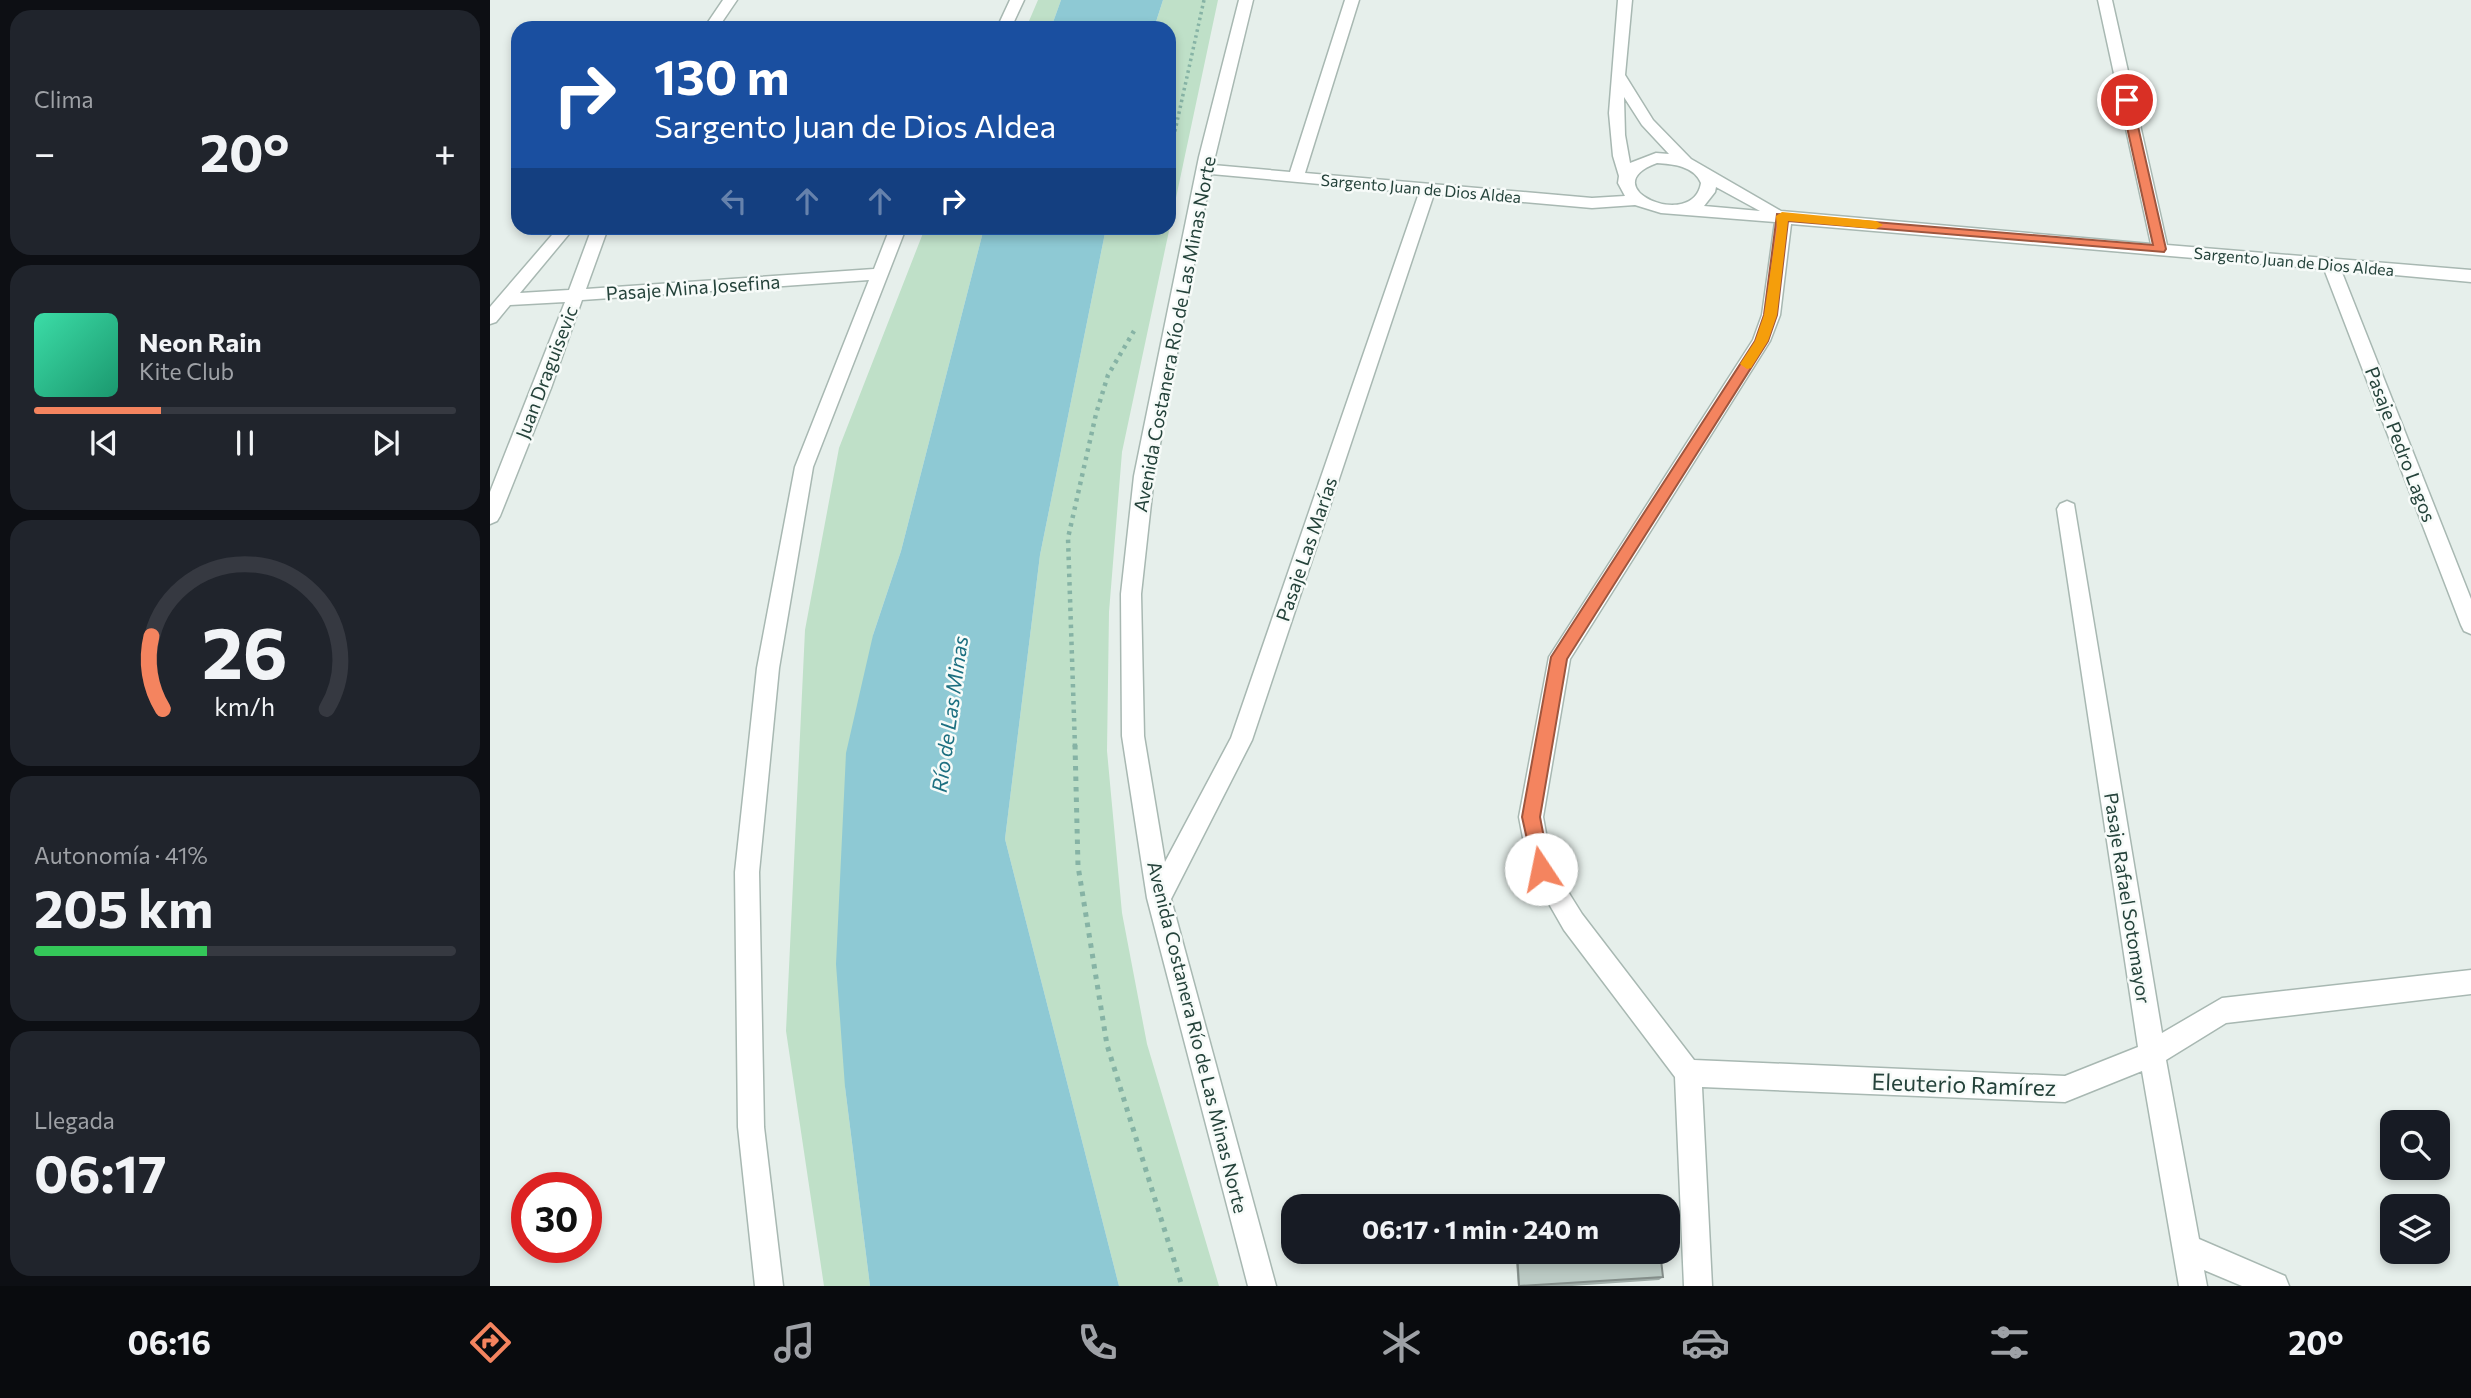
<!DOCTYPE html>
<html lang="es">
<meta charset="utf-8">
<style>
body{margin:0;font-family:Commissioner,sans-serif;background:#20242c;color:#f1f3f6;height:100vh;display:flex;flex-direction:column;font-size:26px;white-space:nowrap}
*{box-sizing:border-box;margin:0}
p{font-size:23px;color:#9ea1a6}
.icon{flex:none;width:38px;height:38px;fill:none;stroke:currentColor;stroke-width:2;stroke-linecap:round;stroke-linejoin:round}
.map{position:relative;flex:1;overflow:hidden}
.drawer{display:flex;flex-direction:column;gap:10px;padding:10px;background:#0d0f14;width:490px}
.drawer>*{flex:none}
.hud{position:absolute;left:21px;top:21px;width:665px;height:214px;border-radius:21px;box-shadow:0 4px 10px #0003;background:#1a4fa0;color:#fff;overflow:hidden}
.buttons{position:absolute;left:1890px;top:1110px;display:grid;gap:14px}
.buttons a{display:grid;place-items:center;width:70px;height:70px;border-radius:14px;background:#171b24;box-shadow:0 4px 10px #0003;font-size:35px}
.speed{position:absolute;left:21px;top:1172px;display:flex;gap:14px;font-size:35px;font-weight:700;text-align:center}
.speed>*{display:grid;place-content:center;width:91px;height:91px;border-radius:50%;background:#171b24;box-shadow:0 4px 10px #0003;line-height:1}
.speed .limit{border:10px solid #d22;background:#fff;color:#111}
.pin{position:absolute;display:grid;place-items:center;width:60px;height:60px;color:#fff;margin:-30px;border:4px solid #fff;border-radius:50%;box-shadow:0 2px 7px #0007}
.me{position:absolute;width:77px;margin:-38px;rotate:349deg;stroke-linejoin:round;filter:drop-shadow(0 0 5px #0008)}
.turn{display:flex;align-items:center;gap:24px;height:147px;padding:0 28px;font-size:32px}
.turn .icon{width:91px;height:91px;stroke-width:2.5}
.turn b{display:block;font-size:49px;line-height:60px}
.lanes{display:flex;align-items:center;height:66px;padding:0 28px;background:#0003;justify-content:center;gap:35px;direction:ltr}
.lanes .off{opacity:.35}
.big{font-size:52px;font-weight:700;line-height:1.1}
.drawer .widget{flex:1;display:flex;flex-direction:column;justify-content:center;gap:10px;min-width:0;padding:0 24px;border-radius:21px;background:#20242c}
.drawer .dial{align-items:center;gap:0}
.dial svg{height:182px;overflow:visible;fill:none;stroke:#363941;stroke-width:7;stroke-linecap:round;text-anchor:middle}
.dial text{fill:#f1f3f6;stroke:none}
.song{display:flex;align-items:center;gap:21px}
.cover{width:84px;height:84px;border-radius:10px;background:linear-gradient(135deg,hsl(160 70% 55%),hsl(160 70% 35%))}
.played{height:7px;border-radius:4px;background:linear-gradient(90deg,#f4845f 30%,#363941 30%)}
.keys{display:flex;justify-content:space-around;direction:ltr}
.heat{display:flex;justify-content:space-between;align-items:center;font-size:38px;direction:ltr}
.charge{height:10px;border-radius:5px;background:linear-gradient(90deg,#34c759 41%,#363941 0)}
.trip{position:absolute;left:791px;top:1194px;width:399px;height:70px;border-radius:21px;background:#171b24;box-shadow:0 4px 10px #0003;font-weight:700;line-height:70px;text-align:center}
.tabs{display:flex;height:112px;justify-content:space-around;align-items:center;background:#090b0e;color:#9ea1a6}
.tabs .icon{width:49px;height:49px}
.tabs .active{color:#f4845f}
.tabs b{font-size:32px;color:#f1f3f6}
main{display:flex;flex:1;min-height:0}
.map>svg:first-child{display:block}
</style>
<main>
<section class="drawer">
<div class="widget"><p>Clima</p>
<div class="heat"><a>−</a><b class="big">20°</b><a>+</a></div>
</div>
<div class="widget">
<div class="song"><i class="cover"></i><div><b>Neon Rain</b><p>Kite Club</p></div></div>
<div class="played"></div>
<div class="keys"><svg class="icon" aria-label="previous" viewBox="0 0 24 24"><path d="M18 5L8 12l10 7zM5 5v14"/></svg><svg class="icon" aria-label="pause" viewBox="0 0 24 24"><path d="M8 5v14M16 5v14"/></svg><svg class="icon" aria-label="next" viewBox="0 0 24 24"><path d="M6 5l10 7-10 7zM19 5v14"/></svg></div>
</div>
<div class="widget dial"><svg viewBox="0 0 100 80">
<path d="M14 69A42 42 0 1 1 86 69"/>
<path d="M14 69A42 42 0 0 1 9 37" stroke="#f4845f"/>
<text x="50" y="56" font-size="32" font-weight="700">26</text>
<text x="50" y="72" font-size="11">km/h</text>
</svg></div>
<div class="widget"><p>Autonomía · 41%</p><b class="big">205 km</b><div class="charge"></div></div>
<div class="widget"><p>Llegada</p><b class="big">06:17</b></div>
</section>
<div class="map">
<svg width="1981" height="1286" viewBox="0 0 1981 1286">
<rect width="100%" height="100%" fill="#e6efeb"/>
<path fill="#bfe0c8" d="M548,0h23l-10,28h-25z
M673,0h55l-96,452 -13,160 -2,139 15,162 25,131 72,242h-100l-114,-447 35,-284 66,-327h63v-200h-15z
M435,228h59l-83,323 -28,84 -28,452 25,199h-46l-38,-255 19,-401 34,-182z"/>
<path fill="#8ec9d4" d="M571,0h102l-9,28h-103z
M494,228h122l-66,327 -35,284 114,447h-249l-25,-199 -9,-123 10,-211 27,-118 28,-84z"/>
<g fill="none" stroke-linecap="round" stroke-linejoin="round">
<g stroke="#a8b8b2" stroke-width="3">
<path id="minor" d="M233,0h14l-19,28h-14z
M520,0h14l-13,28h-14z
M749,0h14l-40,165 77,7 55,-172h14l-54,173 287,25 33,-2 -7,-13 1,-7 -6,-20 -4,-43 9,-113h14l-7,75 28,45 38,39 90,52 370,33 -53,-244h14l55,245 304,25v12l-130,-12 130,329v35l-7,-3 -3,-6 -137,-356 -533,-45 -11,91 -10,26 -200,318 -27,158 9,49 30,48 112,146 371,16 73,-29 -81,-538 3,-5 7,-3 7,3 88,529 60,-35 249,-28v24l-245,29 -60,37 33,179 86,37 4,10h-47l-38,-16 3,16h-28l-37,-215 -77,31 -363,-15 10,199h-28l-9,-209 -111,-147 -35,-61 -10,-52 30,-160 204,-317 9,-25 13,-93 -114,-9 -26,-8 -43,3 -158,-14 -182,546 -81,159 105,387h-28l-101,-388 -25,-162 -1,-142 13,-118 65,-319zM1134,97l18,28 27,29 -13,-1 -26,10 -5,-28zM1167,163c16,1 37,3 44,20 -8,49 -110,4 -44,-20zM721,174l208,19 -188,545 -66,124 -21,-126 -3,-142 13,-118zM1226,187l44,24 -56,-5 11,-14z
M68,228h16l-54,65 49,-3 23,-62h16l-22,61 288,-20 16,-41h16l-93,239 -34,201 -20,204 5,255 19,159h-28l-17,-159 -3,-255 22,-204 38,-201 74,-187 -287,20 -31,88 -51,128 -3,5 -7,3v-32l75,-190 -55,3 -14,17 -6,2v-17z"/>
</g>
<path stroke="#86b3a5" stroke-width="3.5" stroke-dasharray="2.5 3.5" stroke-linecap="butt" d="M681,149l33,-149"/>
<path stroke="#86b3a5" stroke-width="4.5" stroke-dasharray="3.5 5" stroke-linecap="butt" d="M585,747l-7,-209 28,-124 12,-39 26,-44"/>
<path stroke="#86b3a5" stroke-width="5" stroke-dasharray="4.5 6" stroke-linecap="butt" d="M585,745l3,121 29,179 75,241"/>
<use href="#minor" fill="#fff" fill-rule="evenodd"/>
</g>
<path fill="#a1aea9" d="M1025,1251h145l3,26 -4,3 -87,6h-54z"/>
<path fill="#bbcac4" stroke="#838d89" stroke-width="2" d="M1027,1251h143l3,26 -144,9z"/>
<path fill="#f4845f" stroke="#9f563e" stroke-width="2" d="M1637,96l5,4 34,149 -2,3 -376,-31 -11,94 -9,26 -201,318 -27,158 10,52 -2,6 -7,3 -6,-3 -13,-58 29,-160 204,-316 9,-26 13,-101 376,31 -32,-145z"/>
<path fill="#f59e0b" d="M1292,212l94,9 7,4 -7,4 -88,-8 -11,94 -9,26 -17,27 -4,1 -7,-5 15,-23 9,-26 13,-87 -1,-12z"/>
<g text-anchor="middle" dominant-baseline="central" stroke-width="5" stroke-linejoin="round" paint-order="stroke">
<g font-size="16" fill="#24423a" stroke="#f7fbf9">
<text transform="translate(931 188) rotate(5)">Sargento Juan de Dios Aldea</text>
<text transform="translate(1804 261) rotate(5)">Sargento Juan de Dios Aldea</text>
</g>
<g font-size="19" fill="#24423a" stroke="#f7fbf9">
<text transform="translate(203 287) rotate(-4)">Pasaje Mina Josefina</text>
<text transform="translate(684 334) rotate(-79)">Avenida Costanera Río de Las Minas Norte</text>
<text transform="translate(56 372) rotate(-69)">Juan Draguisevic</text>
<text transform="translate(1911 444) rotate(69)">Pasaje Pedro Lagos</text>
<text transform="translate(816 549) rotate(-71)">Pasaje Las Marías</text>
<text transform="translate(1638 898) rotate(81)">Pasaje Rafael Sotomayor</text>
<text transform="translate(708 1037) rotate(76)">Avenida Costanera Río de Las Minas Norte</text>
</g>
<g font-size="21" font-style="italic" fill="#1c6f80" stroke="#f7fbf9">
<text transform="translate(459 714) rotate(-82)">Río de Las Minas</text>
</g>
<g font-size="23" fill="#24423a" stroke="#f7fbf9">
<text transform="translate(1474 1084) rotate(2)">Eleuterio Ramírez</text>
</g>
</g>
</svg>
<div class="buttons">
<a><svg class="icon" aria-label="search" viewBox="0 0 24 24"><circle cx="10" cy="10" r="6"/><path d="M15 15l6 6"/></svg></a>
<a><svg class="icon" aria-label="layers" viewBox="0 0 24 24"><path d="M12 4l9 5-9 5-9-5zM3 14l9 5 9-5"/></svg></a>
</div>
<div class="speed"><div class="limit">30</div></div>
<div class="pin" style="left:1637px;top:100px;background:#d93025"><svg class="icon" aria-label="arrive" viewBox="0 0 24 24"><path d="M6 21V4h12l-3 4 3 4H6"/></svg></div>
<svg class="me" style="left:1051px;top:869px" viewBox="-20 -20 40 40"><circle r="19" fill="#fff"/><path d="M0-13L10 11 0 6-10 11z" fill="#f4845f"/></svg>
<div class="trip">06:17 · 1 min · 240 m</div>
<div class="hud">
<div class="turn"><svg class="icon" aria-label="right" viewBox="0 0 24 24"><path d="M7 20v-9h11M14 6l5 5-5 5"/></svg><div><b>130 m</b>Sargento Juan de Dios Aldea</div></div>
<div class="lanes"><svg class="icon off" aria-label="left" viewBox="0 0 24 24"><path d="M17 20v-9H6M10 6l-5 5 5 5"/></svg><svg class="icon off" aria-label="ahead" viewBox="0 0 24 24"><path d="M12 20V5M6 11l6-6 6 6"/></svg><svg class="icon off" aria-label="ahead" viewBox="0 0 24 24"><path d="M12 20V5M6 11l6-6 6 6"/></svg><svg class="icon" aria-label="right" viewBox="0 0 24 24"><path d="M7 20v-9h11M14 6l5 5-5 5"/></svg></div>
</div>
</div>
</main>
<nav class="tabs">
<b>06:16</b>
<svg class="icon active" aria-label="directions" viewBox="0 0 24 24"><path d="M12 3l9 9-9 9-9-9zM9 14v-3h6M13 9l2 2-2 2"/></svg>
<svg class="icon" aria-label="music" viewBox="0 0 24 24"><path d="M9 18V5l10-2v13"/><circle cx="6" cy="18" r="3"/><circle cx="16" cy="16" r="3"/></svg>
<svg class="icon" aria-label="phone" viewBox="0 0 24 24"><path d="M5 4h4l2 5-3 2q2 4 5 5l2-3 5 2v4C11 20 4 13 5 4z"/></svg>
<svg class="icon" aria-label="climate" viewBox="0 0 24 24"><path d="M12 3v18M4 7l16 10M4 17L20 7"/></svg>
<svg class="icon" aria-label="car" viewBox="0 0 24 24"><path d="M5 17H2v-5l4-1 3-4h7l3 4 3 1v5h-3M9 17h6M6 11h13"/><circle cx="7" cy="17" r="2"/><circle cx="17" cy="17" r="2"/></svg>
<svg class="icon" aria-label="filters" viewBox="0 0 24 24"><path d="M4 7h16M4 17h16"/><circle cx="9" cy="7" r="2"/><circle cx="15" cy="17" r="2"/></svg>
<b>20°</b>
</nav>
